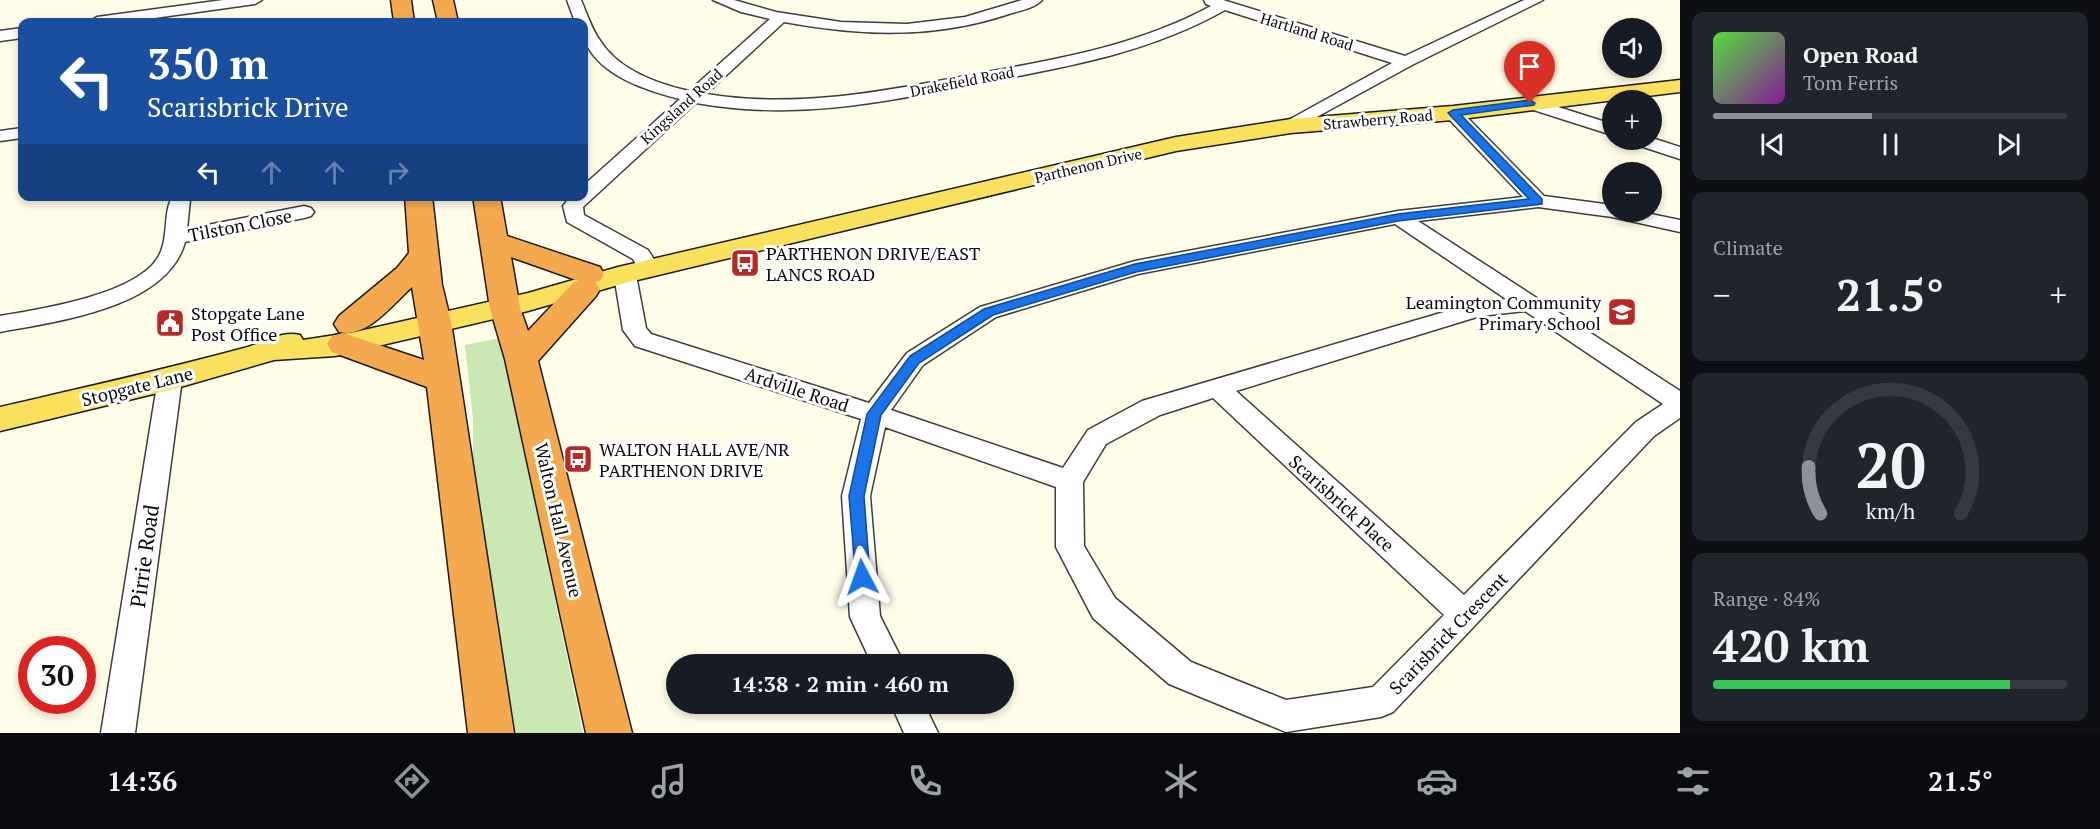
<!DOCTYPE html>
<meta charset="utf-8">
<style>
body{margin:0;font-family:"PT Serif",serif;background:#20242c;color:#f1f3f6;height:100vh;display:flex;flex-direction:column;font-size:22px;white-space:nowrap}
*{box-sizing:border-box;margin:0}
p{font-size:20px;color:#9ea1a6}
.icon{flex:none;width:33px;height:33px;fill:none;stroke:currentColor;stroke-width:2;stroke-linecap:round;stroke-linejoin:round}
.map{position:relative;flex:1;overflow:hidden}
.details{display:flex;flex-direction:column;gap:12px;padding:12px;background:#0d0f14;width:420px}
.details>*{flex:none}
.banner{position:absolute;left:18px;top:18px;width:570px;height:183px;border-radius:12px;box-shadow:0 3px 9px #0003;background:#1a4fa0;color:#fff;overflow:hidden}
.fabs{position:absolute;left:1602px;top:18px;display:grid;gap:12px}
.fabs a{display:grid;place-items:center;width:60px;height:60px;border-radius:50%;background:#171b24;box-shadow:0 3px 9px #0003;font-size:30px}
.speed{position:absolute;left:18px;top:636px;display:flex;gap:12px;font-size:30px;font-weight:700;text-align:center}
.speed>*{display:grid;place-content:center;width:78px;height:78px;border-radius:50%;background:#171b24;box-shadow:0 3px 9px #0003;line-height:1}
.speed .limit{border:9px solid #d22;background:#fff;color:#111}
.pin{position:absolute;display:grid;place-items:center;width:51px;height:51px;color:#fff;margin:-62px -26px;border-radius:50% 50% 50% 0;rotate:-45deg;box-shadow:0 0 6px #0007}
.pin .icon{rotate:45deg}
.me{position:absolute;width:66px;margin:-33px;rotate:356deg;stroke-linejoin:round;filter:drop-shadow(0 0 4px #0008)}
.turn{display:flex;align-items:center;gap:21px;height:126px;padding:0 30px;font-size:27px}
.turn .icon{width:78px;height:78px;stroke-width:2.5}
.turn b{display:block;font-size:42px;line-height:51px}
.lanes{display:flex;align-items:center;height:57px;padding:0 30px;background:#0003;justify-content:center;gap:30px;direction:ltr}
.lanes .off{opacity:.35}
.big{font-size:45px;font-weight:800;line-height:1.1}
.details .widget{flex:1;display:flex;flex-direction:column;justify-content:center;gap:9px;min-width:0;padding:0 21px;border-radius:12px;background:#20242c}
.details .dial{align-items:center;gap:0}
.dial svg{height:156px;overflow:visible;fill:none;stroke:#363941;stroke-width:7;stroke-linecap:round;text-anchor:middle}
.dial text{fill:#f1f3f6;stroke:none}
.song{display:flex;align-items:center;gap:18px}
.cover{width:72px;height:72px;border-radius:9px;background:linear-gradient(135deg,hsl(110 70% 55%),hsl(290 70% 35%))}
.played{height:6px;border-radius:3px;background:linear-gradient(90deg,#8c9099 45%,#363941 45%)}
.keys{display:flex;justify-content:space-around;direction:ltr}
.heat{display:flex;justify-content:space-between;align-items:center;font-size:33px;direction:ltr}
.charge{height:9px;border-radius:4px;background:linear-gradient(90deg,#34c759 84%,#363941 0)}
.trip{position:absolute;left:666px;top:654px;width:348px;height:60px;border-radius:30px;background:#171b24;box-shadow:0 3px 9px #0003;font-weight:800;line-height:60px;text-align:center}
.dock{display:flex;height:96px;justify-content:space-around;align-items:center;background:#090b0e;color:#9ea1a6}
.dock .icon{width:42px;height:42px}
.dock .selected{color:#8c9099}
.dock b{font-size:27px;color:#f1f3f6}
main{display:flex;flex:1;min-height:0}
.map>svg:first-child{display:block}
</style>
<main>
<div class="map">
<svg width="1680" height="733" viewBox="0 0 1680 733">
<rect width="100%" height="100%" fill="#fffce7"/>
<path fill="#cae8b2" d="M500,338l83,395h-70l-40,-257v-58l-8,-73z"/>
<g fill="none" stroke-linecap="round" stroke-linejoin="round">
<g stroke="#3d3d3d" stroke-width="3">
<path id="minor" d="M223,0h39l-7,4 -129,18h-37l8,-5z
M567,0h14c6,14 11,30 20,42 18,28 57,42 88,49l81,-72 -29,-7 -28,-12h21l42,12 65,10 66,2 58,-7 57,-17h20c-7,8 -23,11 -33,14 -74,25 -149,22 -225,8l-78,72c92,15 180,-3 270,-20 82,-15 161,-28 235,-68l-5,-2 -2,-4h19l182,56 119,-56h19l-131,65 -121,66 -6,-1 -3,-4 3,-4 107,-59 -167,-53c-76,43 -159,57 -244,73 -97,19 -185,38 -285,20l-113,104 1,8 64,35 12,19 -3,5h-16l-8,-15 -66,-37 -4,-16 8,-10h13v-11l96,-86c-32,-8 -81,-23 -95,-58 -3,-5 -1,-13 -1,-19h-9z
M22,28v10l-22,3v-10z
M1530,98l82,26v11l-88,-28 -3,-4 3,-4z
M1453,108l6,1 85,87 68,9v7h29l39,8v12l-68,-15 -74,-10 -120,14 262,170v27l-26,18 -261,276 -12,5 -95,15 -117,-48 -76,-66 -37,-71v-60l-171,-60 -15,69 10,120 24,48h-32l-22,-47 -8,-121 19,-77 -226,-73 -12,-16 -9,-55 3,-5h16l3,5 10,53 5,6 218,69 38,-50 73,-46 155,-46 263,-50 125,-14 -76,-80 -3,-4zM1395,224l111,75 -35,5 -329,97 -54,29 -25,38 -172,-58 32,-45 73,-48 142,-43zM1525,311l138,93 -27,18 -172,173 -228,-204 244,-75zM1213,398l231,217 -71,72 -87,13 -95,-38 -76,-64 -31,-52 -1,-64 23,-38 54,-29z
M22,128v10l-22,3v-10z
M1652,138l28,9v12l-46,-15 -3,-4z
M173,196h14l3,4 -3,29 117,-23 7,2 3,4 -3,4 -7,2 -119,24c-18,66 -127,79 -185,90v-16c41,-7 133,-21 157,-57 13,-19 5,-47 16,-63z
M170,370l9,3 3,6 -47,354h-34l57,-354 3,-6z
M891,704h33l14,29h-34z"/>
</g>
<g stroke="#1b1b1b" stroke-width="3">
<path id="major" d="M1680,80v12l-227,28 -162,13 -115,18 -551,132 -97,28 -193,45 -61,4 -104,30 -170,41v-24c82,-19 163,-37 244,-59 19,-5 38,-18 56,-13l3,5 52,-8 173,-39 90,-26 558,-130 115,-18 162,-13z"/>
</g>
<g stroke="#1b1b1b" stroke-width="3">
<path id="highway" d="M391,0h20l3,22h-20z
M433,0h20l5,22h-20z
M405,196h27l10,89 9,37 63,411h-46l-41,-346 -95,-35 -5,-8 5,-8 11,-3 81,27 -12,-73c-19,17 -45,52 -73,45l-5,-8 5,-8 58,-48 12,-15z
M473,196h27l7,40 93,31 4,7 -4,7 -5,1 5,7 -4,7 -58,65 94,372h-46l-81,-374 -15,-51zM511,257l68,24 -5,1 -46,49 -8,-23z"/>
</g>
<use href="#minor" fill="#fff" fill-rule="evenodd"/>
<use href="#major" fill="#f9e05d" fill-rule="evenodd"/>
<use href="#highway" fill="#f5a94f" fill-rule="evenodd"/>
</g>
<path fill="#1a73e8" stroke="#114b97" stroke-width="1.5" d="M1530,100l5,3 -1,2 -73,10 81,84v5l-144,17 -262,51 -143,43 -74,48 -38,52 -17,81 6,81 -2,5 -6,2 -6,-2 -7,-86 18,-82 43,-58 74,-47 151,-45 263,-50 131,-15 -81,-86 5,-3z"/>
<defs>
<g id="bus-square" transform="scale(1.5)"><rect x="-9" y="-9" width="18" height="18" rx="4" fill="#b92923" stroke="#fff"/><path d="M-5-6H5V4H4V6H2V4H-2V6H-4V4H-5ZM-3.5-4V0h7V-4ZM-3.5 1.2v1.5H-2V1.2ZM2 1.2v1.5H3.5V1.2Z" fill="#fff"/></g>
<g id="school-square" transform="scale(1.5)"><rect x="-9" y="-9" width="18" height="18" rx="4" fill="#b92923" stroke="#fff"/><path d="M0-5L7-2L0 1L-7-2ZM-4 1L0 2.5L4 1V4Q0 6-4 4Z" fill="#fff"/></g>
<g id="civic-square" transform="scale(1.5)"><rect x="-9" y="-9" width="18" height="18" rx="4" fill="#b92923" stroke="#fff"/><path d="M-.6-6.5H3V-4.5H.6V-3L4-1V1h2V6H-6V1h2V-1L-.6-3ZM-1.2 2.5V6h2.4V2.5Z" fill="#fff"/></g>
</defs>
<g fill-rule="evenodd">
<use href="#bus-square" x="745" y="263"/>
<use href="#school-square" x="1622" y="312"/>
<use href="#civic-square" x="170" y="323"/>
<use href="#bus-square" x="578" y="459"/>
</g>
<g text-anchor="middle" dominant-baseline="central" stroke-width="6" stroke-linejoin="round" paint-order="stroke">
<g font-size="15" fill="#0a0a0a" stroke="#fff">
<text transform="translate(1307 31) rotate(17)">Hartland Road</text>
<text transform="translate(962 81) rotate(-11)">Drakefield Road</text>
<text transform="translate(681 106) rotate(-42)">Kingsland Road</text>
<text transform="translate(1378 119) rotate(-5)">Strawberry Road</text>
<text transform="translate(1088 165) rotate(-13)">Parthenon Drive</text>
</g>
<g font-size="18" fill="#0a0a0a" stroke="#fff">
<text transform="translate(240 225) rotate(-11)">Tilston Close</text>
<text transform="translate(137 386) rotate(-14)">Stopgate Lane</text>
<text transform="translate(797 389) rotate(18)">Ardville Road</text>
<text transform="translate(1342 503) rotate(42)">Scarisbrick Place</text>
<text transform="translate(559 520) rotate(77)">Walton Hall Avenue</text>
<text transform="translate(1448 633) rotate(-46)">Scarisbrick Crescent</text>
</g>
<g font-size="18" fill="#0a0a0a" stroke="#fff" text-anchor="start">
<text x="766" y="253">PARTHENON DRIVE/EAST<tspan x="766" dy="21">LANCS ROAD</tspan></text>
<text x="1601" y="302" text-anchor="end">Leamington Community<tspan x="1601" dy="21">Primary School</tspan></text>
<text x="191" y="313">Stopgate Lane<tspan x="191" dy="21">Post Office</tspan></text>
<text x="599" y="449">WALTON HALL AVE/NR<tspan x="599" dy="21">PARTHENON DRIVE</tspan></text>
</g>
<g font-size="21" fill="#0a0a0a" stroke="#fff">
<text transform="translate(144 556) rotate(-82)">Pirrie Road</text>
</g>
</g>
</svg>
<div class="fabs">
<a><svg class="icon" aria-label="sound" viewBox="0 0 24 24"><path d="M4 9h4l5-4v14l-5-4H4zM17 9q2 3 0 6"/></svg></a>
<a>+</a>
<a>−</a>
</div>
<div class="speed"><div class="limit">30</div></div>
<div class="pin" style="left:1530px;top:103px;background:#d93025"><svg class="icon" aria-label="arrive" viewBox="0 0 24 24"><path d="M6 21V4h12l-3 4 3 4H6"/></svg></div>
<svg class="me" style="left:862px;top:577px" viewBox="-20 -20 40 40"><path d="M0-17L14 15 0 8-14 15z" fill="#1a73e8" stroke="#fff" stroke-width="4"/></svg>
<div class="trip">14:38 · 2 min · 460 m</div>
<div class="banner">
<div class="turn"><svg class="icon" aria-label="left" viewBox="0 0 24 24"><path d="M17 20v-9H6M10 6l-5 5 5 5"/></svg><div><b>350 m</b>Scarisbrick Drive</div></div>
<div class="lanes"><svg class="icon" aria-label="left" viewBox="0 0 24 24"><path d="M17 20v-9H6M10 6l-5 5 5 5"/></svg><svg class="icon off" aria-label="ahead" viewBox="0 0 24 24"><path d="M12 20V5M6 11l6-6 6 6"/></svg><svg class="icon off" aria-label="ahead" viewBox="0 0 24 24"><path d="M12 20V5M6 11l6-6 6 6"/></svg><svg class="icon off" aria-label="right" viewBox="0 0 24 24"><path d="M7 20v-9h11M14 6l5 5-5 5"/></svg></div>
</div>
</div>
<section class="details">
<div class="widget">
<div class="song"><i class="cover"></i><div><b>Open Road</b><p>Tom Ferris</p></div></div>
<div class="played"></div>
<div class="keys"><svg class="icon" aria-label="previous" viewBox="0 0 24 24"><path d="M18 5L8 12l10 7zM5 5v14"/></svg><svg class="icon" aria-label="pause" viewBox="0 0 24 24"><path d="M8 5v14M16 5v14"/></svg><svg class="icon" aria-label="next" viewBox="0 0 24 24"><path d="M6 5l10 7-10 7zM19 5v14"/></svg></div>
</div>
<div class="widget"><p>Climate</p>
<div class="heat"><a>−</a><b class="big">21.5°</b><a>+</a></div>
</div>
<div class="widget dial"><svg viewBox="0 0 100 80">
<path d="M14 69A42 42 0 1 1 86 69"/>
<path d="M14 69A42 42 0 0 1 8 45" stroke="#8c9099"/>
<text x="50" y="56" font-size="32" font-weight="700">20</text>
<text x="50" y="72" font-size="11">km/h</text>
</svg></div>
<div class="widget"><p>Range · 84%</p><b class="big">420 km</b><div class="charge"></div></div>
</section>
</main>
<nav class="dock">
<b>14:36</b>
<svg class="icon selected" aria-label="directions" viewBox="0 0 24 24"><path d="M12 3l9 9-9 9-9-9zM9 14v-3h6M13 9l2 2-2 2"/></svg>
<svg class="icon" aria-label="music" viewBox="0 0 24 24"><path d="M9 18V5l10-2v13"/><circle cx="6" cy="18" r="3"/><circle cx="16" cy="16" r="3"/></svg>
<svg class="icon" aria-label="phone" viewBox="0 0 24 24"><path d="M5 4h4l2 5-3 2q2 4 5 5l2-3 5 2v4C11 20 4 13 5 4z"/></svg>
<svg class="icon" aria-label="climate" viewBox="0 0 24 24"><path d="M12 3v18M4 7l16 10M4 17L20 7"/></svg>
<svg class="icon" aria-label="car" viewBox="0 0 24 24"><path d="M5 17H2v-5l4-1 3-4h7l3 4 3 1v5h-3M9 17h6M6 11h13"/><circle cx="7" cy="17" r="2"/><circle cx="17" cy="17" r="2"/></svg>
<svg class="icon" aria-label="filters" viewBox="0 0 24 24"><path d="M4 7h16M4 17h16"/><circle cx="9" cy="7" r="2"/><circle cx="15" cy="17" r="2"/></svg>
<b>21.5°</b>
</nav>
